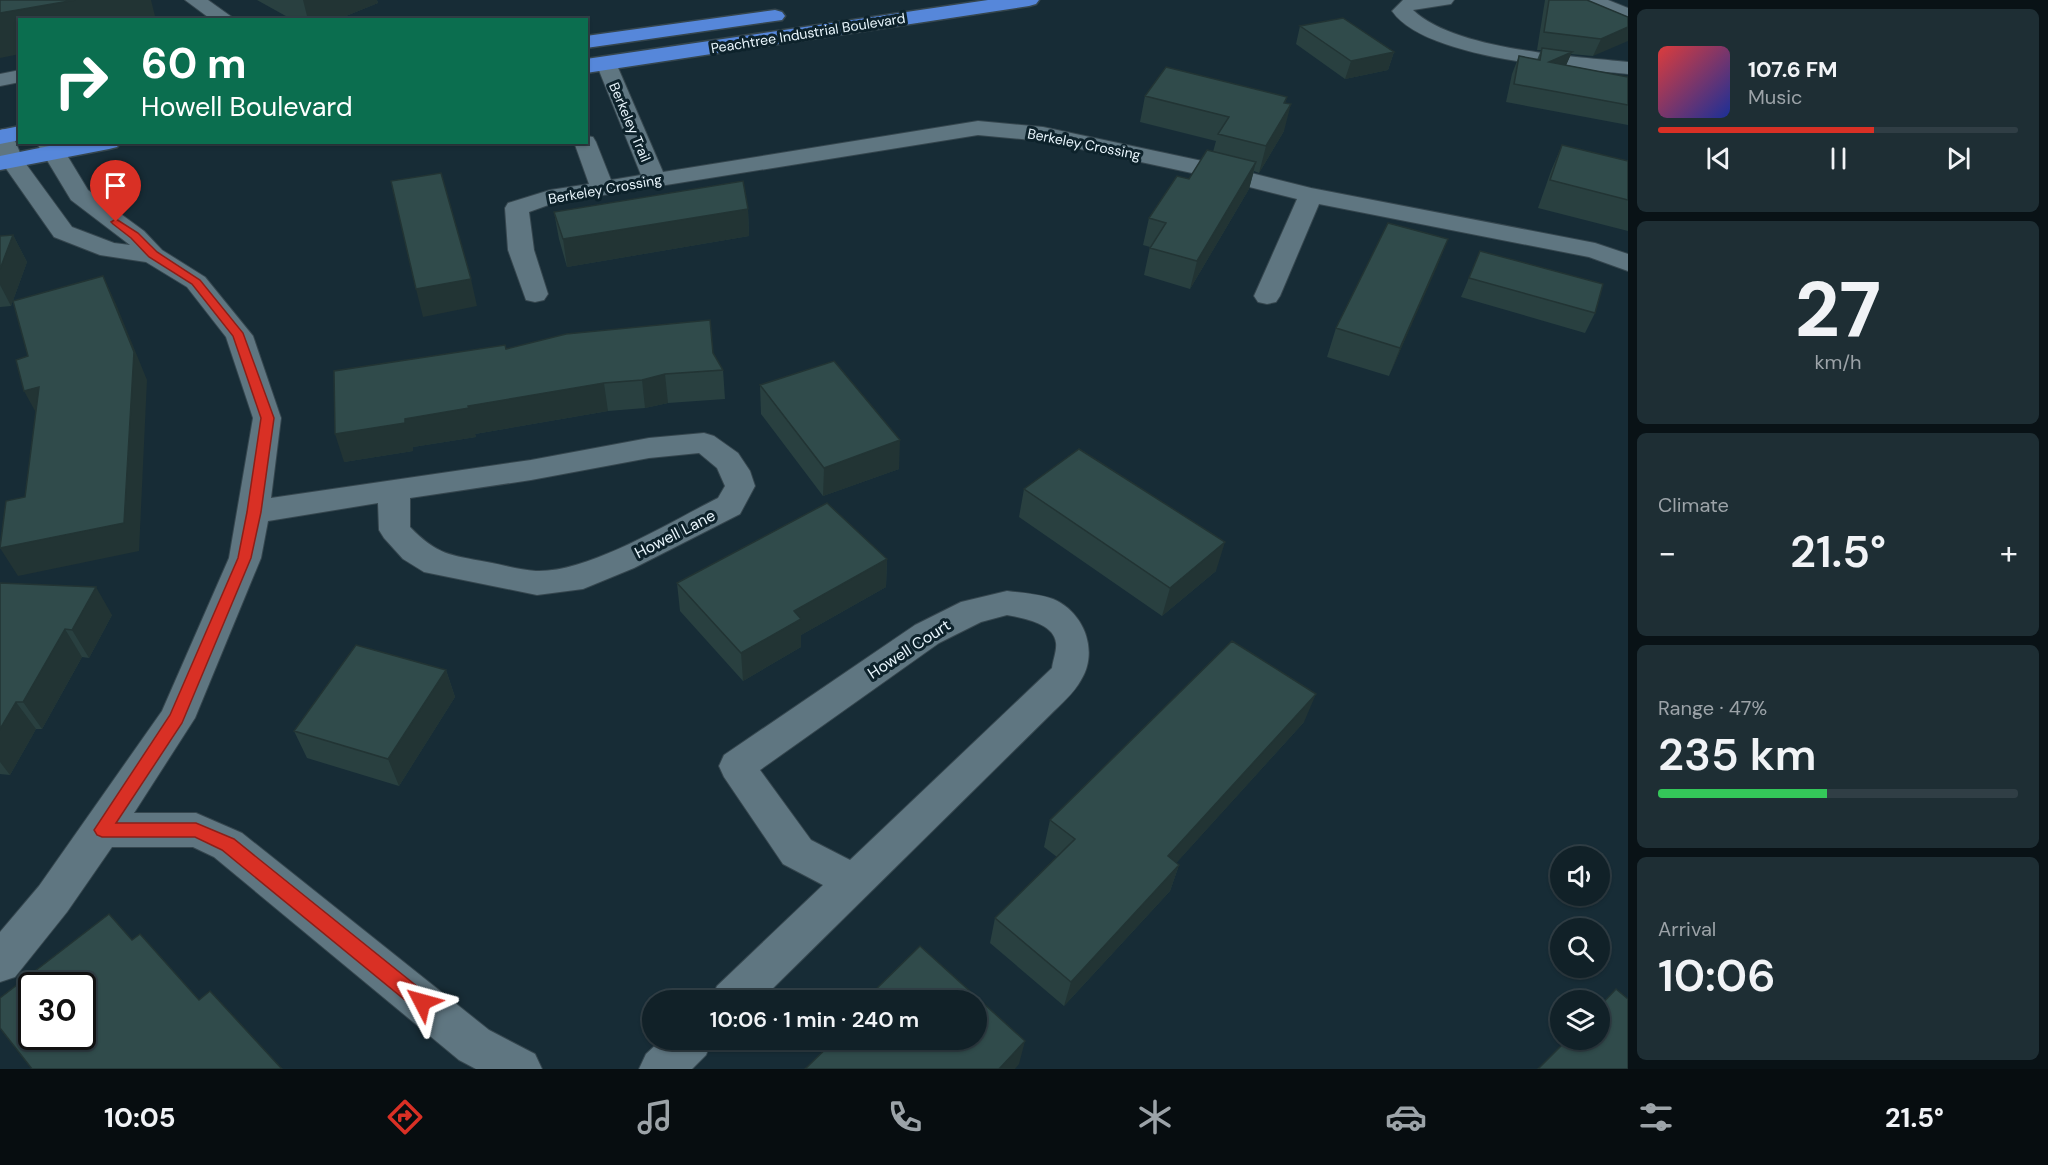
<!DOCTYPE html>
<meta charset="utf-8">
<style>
body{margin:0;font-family:"DM Sans",sans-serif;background:#1e2e34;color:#f1f3f6;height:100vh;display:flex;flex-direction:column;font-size:22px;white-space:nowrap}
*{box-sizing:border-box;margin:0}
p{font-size:20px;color:#9ca3a8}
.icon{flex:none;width:33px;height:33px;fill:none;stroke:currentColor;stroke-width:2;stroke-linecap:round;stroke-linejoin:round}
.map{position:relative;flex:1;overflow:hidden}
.details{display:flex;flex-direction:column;gap:9px;padding:9px;background:#091216;width:420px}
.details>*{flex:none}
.hud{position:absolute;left:18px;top:18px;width:570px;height:126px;border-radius:0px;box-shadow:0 2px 4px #0004,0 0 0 2px #303e45;background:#0b6e4f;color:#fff;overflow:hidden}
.controls{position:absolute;left:1550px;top:846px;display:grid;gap:12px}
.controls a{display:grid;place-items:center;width:60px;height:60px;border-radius:50%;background:#112128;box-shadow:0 2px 4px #0004,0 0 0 2px #303e45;font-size:30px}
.speed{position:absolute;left:18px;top:972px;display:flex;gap:12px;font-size:30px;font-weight:700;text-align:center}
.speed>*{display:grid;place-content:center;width:78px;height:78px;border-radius:50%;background:#112128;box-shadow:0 2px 4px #0004,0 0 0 2px #303e45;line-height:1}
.speed .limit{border:3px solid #111;border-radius:9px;background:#fff;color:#111}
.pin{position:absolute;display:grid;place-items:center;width:51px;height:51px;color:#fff;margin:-62px -26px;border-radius:50% 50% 50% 0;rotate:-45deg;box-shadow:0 0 6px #0007}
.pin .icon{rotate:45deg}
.me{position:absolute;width:66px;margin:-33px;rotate:309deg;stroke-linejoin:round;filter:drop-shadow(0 0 4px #0008)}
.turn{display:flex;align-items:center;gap:21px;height:126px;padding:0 24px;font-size:27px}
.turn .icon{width:78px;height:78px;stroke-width:2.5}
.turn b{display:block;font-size:42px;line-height:51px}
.big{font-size:45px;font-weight:600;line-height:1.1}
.details .tile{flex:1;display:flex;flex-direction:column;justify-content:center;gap:9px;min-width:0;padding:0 21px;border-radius:9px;background:#1e2e34}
.details .dial{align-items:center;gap:0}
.dial b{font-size:78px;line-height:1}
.song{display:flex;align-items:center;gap:18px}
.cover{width:72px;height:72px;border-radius:9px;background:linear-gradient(135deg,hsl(0 70% 55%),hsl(230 70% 35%))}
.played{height:6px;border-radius:3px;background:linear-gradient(90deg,#d93025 60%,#303e45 60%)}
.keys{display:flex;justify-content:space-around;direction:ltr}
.heat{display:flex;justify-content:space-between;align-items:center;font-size:33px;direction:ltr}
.charge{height:9px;border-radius:4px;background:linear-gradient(90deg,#34c759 47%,#303e45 0)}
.trip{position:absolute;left:642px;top:990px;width:345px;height:60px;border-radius:30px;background:#112128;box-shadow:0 2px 4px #0004,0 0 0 2px #303e45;font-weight:600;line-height:60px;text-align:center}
.tabs{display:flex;height:96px;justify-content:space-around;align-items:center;background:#070d10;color:#9ca3a8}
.tabs .icon{width:42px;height:42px}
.tabs .on{color:#d93025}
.tabs b{font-size:27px;color:#f1f3f6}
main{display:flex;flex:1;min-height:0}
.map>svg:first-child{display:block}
</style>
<main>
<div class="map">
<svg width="1628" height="1069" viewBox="0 0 1628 1069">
<rect width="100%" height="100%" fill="#172c36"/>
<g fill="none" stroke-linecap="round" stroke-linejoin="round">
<g stroke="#35464e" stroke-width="2">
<path id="minor" d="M185,0h23l28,20h-24z
M1403,0h51l-3,4 -38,6c42,40 158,46 215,52v12c-57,-6 -203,-15 -236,-63z
M1581,0h27l20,8v13l-44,-17z
M606,57l7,2 3,4 47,109 315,-51 65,6 164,35 104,26 284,55 33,11v17l-39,-14 -270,-53 -39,92 -4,6 -9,2 -9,-2 -4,-6 43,-97 -91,-23 -163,-35 -65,-6 -424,68 -25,9 5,38 14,44 -4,6 -9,2 -9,-2 -18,-50 -3,-42 3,-5 42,-13 39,-6 -15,-42h12v-6l7,1 3,5 15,38 30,-5 -45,-112 3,-4z
M20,70v12l-20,4v-12z
M3,129l8,2 12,29 49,67 42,16 16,2 -59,-45 -35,-58h23l29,48 56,41 18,19 43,27 48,59 28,82 -10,80 260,-38 118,-22 55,-5 10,3 24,17 12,18 5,15 -15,28 -106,54 -51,21 -46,6 -113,-23 -21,-13 -19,-21 -5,-8 -1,-27 -110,18 -7,37 -66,160 -61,95h62l46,20 247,197 46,24 7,15h-66l-17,-9 -245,-203 -21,-10h-81l-45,65 -52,65 -15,5v-50l39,-46 123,-175 67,-153 24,-140 -27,-81 -39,-50 -41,-25 -46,-7 -46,-18 -54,-77v-30zM699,453l18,15 8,18 -7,12c-48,24 -130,75 -182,73 -16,-1 -33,-6 -49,-9 -37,-7 -50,-7 -77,-35v-29l121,-18 118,-22z
M1007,591c15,2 32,3 46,8 31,13 46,52 28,81 -7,13 -20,24 -31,35l-289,285h-50l6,-14 106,-101 -40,-21 -59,-87 -5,-11 5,-11 191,-130 46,-23zM1007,615c15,3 47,8 49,28 1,7 -3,17 -4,25l-202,192 -39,-20 -51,-70 179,-127 42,-21z
M661,1040h51l-6,15 -14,14h-53l7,-15z"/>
</g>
<g stroke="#35464e" stroke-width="3">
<path id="trunk" d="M988,0h51l-3,4 -7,2 -443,67v-14z
M775,10l7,2 3,4 -3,4 -196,28v-12z
M20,126v14l-20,4v-14z
M69,142h52l-4,5 -8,2 -109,21v-14z"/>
</g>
<use href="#minor" fill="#5f7681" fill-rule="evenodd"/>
<use href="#trunk" fill="#5687da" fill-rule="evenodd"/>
</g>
<path fill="#294040" d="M257,0h120l1,3 -42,17h-43z
M1545,0h42l41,17 -35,39 -22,-2 -5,11 62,12v48l-122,-23 6,-28 7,-18 18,4 4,-10h-4z
M1300,26l94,26 -6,18 -43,9 -49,-35z
M1145,96l142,1 -2,6 -1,28 -25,42 -5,-2 -5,18 -59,100 -46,-14 6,-28 -7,-2 6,-27 40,-39 24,-27 3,-11 -76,-19z
M1562,145l66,16v70l-90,-23 13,-37z
M748,209l1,27 -182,31 -8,-28 -5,-27z
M13,235l14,27 -16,44 -11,1v-71z
M1448,239l-59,137 -62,-19 9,-29z
M1480,251l115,62 -10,20 -124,-36z
M506,349l207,4 10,17 2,29 -57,4 -23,5 -37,3 -133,23 1,3 -63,10v4l-69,11z
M760,385l139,84 -76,27 -62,-82z
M1024,489l192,82 -54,45 -143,-99z
M887,559l-1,28 -85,48v12l-58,34 -63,-70 -3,-28z
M0,583l112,32 -23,43 -7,-1 -40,72h-6l-26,46 -10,-1z
M446,670l9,27 -56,89 -92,-28 -13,-27z
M1304,722l-128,141 3,2 -9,26 -106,115 -74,-63 5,-25 62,-61 -13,-10 6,-27z"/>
<path fill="#223434" d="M75,0h76l5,20h-136v34l-20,4v-45z
M303,0h74l1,3 -42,17h-28z
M1628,27v14l-35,15 8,-17z
M1394,52l-6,18 -43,9 6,-18z
M1572,52l-8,18 -15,-8z
M1287,97l-7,25 11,-18 -7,27 -25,42 7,-27 18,-43z
M1256,162l-7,27 -59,100 7,-28z
M748,209l1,27 -182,31 -4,-28z
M13,235l14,27 -16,44 -11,-21v-16z
M1448,239l-11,28 -48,109 11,-28z
M103,276l13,28 31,76 -8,171 -121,25 -18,-28 124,-25z
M471,279l6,27 -54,11 -7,-28z
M665,374l3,29 -23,5 -3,-28z
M604,383l4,28 -133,23 -7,-28z
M39,387l1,33 -16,-29z
M469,408l7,29 -63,10v4l-69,11 -9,-28 70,-15z
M900,440l-1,29 -76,27 1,-28z
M1225,542l-9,29 -54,45 8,-28z
M887,559l-1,28 -85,48v12l-58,34 -2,-28 53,-42z
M96,587l16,28 -23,43 -17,-28z
M65,629l17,28 -40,72 -19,-27z
M446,670l9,27 -56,89 -11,-27z
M1316,694l-12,28 -145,160 9,-26z
M16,702l20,27 -26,46 -10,-13v-33z
M1179,865l-9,26 -106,115 7,-24z
M1025,1041l-6,23 -4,5h-16z"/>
<path fill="#304b4b" stroke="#223434" stroke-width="1.5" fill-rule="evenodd" d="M0,0h75l-75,13z
M1549,0h38l41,17v10l-27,12 -57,-7z
M1343,18l51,34 -43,9 -51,-35z
M1542,48l30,4 -23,10 79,15v28l-114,-21 5,-28 21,4z
M1166,67l121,30 -3,6 7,1 -25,42 -48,-12 11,-17 -84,-21z
M1562,145l66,16v39l-78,-20z
M1207,150l49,12 -59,99 -47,-13 16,-25 -17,-5 28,-42 12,3z
M441,173l30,106 -55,10 -25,-108z
M743,181l5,28 -185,30 -9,-27z
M1388,223l60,16 -48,109 -64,-20z
M13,235l-13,34v-33z
M1480,251l123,33 -8,29 -126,-35z
M103,276l31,76 -10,171 -124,25 6,-47 19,-4 14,-110 -15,4 -8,-31 12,-4 -15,-55z
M710,320l3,33 10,17 -58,4 -23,6 -38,3 -136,23 1,2 -64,11v4l-70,11 -1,-63 171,-26 1,4 60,-15z
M834,361l66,79 -76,28 -64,-83z
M1079,449l146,93 -55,46 -146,-99z
M827,503l60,56 -93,52 7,8 -60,34 -64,-70z
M0,583l96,4 -24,43 -7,-1 -42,73h-7l-16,27z
M1232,641l84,53 -148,162 11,9 -108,117 -76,-64 80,-79 -25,-19z
M356,645l90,25 -58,89 -94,-28z
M109,914l23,26 8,-6 59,66 11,-9 72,78h-250l-32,-41v-30zM32,986h50v50h-50z
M920,946l105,95 -26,28h-194l30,-29h141v-40h-111z
M1616,989l12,10v70h-90l29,-29h32v-33z"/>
<path fill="#d93025" stroke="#8d1f18" stroke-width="1.5" d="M116,219l22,14 19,19 43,28 43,53 31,85 -13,94 -10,46 -69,165 -66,100h80l38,16 195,157 2,6 -2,7 -7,2 -6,-2 -194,-159 -27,-13h-93l-5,-2 -3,-5 76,-115 68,-157 9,-46 14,-94 -28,-82 -41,-52 -43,-27 -18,-19 -18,-14 -2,-2z"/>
<g text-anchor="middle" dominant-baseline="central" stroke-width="6" stroke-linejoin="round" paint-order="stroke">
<g font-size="14" fill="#e9f6fd" stroke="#0d222b">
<text transform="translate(808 33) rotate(-9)">Peachtree Industrial Boulevard</text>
<text transform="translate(630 122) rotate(67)">Berkeley Trail</text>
<text transform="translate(1084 144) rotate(11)">Berkeley Crossing</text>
<text transform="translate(605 189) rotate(-10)">Berkeley Crossing</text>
</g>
<g font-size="16" fill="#e9f6fd" stroke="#0d222b">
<text transform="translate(675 534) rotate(-27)">Howell Lane</text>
<text transform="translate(909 649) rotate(-33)">Howell Court</text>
</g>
</g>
</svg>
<div class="controls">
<a><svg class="icon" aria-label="sound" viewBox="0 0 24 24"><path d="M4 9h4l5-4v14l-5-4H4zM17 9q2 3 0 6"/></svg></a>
<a><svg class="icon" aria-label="search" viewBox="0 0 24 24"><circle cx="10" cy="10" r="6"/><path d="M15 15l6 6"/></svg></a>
<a><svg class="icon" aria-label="layers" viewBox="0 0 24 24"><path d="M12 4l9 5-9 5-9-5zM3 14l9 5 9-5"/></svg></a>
</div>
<div class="speed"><div class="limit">30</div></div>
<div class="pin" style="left:116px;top:222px;background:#d93025"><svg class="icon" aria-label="arrive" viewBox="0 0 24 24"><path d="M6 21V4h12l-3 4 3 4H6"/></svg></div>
<svg class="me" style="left:422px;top:1002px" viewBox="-20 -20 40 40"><path d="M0-17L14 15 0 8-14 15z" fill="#d93025" stroke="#fff" stroke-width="4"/></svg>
<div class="trip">10:06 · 1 min · 240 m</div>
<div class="hud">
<div class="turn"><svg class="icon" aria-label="right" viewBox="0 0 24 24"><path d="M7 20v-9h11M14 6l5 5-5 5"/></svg><div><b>60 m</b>Howell Boulevard</div></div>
</div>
</div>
<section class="details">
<div class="tile">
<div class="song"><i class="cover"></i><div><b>107.6 FM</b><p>Music</p></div></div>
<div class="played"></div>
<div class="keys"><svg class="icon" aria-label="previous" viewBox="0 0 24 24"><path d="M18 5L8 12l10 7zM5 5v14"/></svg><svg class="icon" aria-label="pause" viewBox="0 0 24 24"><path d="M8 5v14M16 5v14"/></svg><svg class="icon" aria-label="next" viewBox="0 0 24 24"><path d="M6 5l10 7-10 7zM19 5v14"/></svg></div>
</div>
<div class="tile dial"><b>27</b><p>km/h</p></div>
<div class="tile"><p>Climate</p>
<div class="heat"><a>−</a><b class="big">21.5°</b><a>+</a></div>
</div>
<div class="tile"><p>Range · 47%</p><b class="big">235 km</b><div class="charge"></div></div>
<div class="tile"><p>Arrival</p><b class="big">10:06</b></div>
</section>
</main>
<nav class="tabs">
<b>10:05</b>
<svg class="icon on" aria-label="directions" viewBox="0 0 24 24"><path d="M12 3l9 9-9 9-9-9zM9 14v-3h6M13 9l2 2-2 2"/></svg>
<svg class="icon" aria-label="music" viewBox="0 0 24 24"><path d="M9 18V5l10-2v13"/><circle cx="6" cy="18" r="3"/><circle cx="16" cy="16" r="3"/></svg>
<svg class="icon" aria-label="phone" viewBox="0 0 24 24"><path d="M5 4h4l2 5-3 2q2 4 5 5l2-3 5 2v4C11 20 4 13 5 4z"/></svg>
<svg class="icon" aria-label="climate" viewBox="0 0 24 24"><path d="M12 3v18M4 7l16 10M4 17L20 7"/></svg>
<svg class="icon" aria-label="car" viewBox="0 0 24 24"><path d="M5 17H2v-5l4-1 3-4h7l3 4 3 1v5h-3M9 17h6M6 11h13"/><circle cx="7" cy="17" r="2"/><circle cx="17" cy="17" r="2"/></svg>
<svg class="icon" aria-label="filters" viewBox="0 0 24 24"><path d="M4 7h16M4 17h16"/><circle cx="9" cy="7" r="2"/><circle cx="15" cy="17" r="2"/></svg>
<b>21.5°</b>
</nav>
